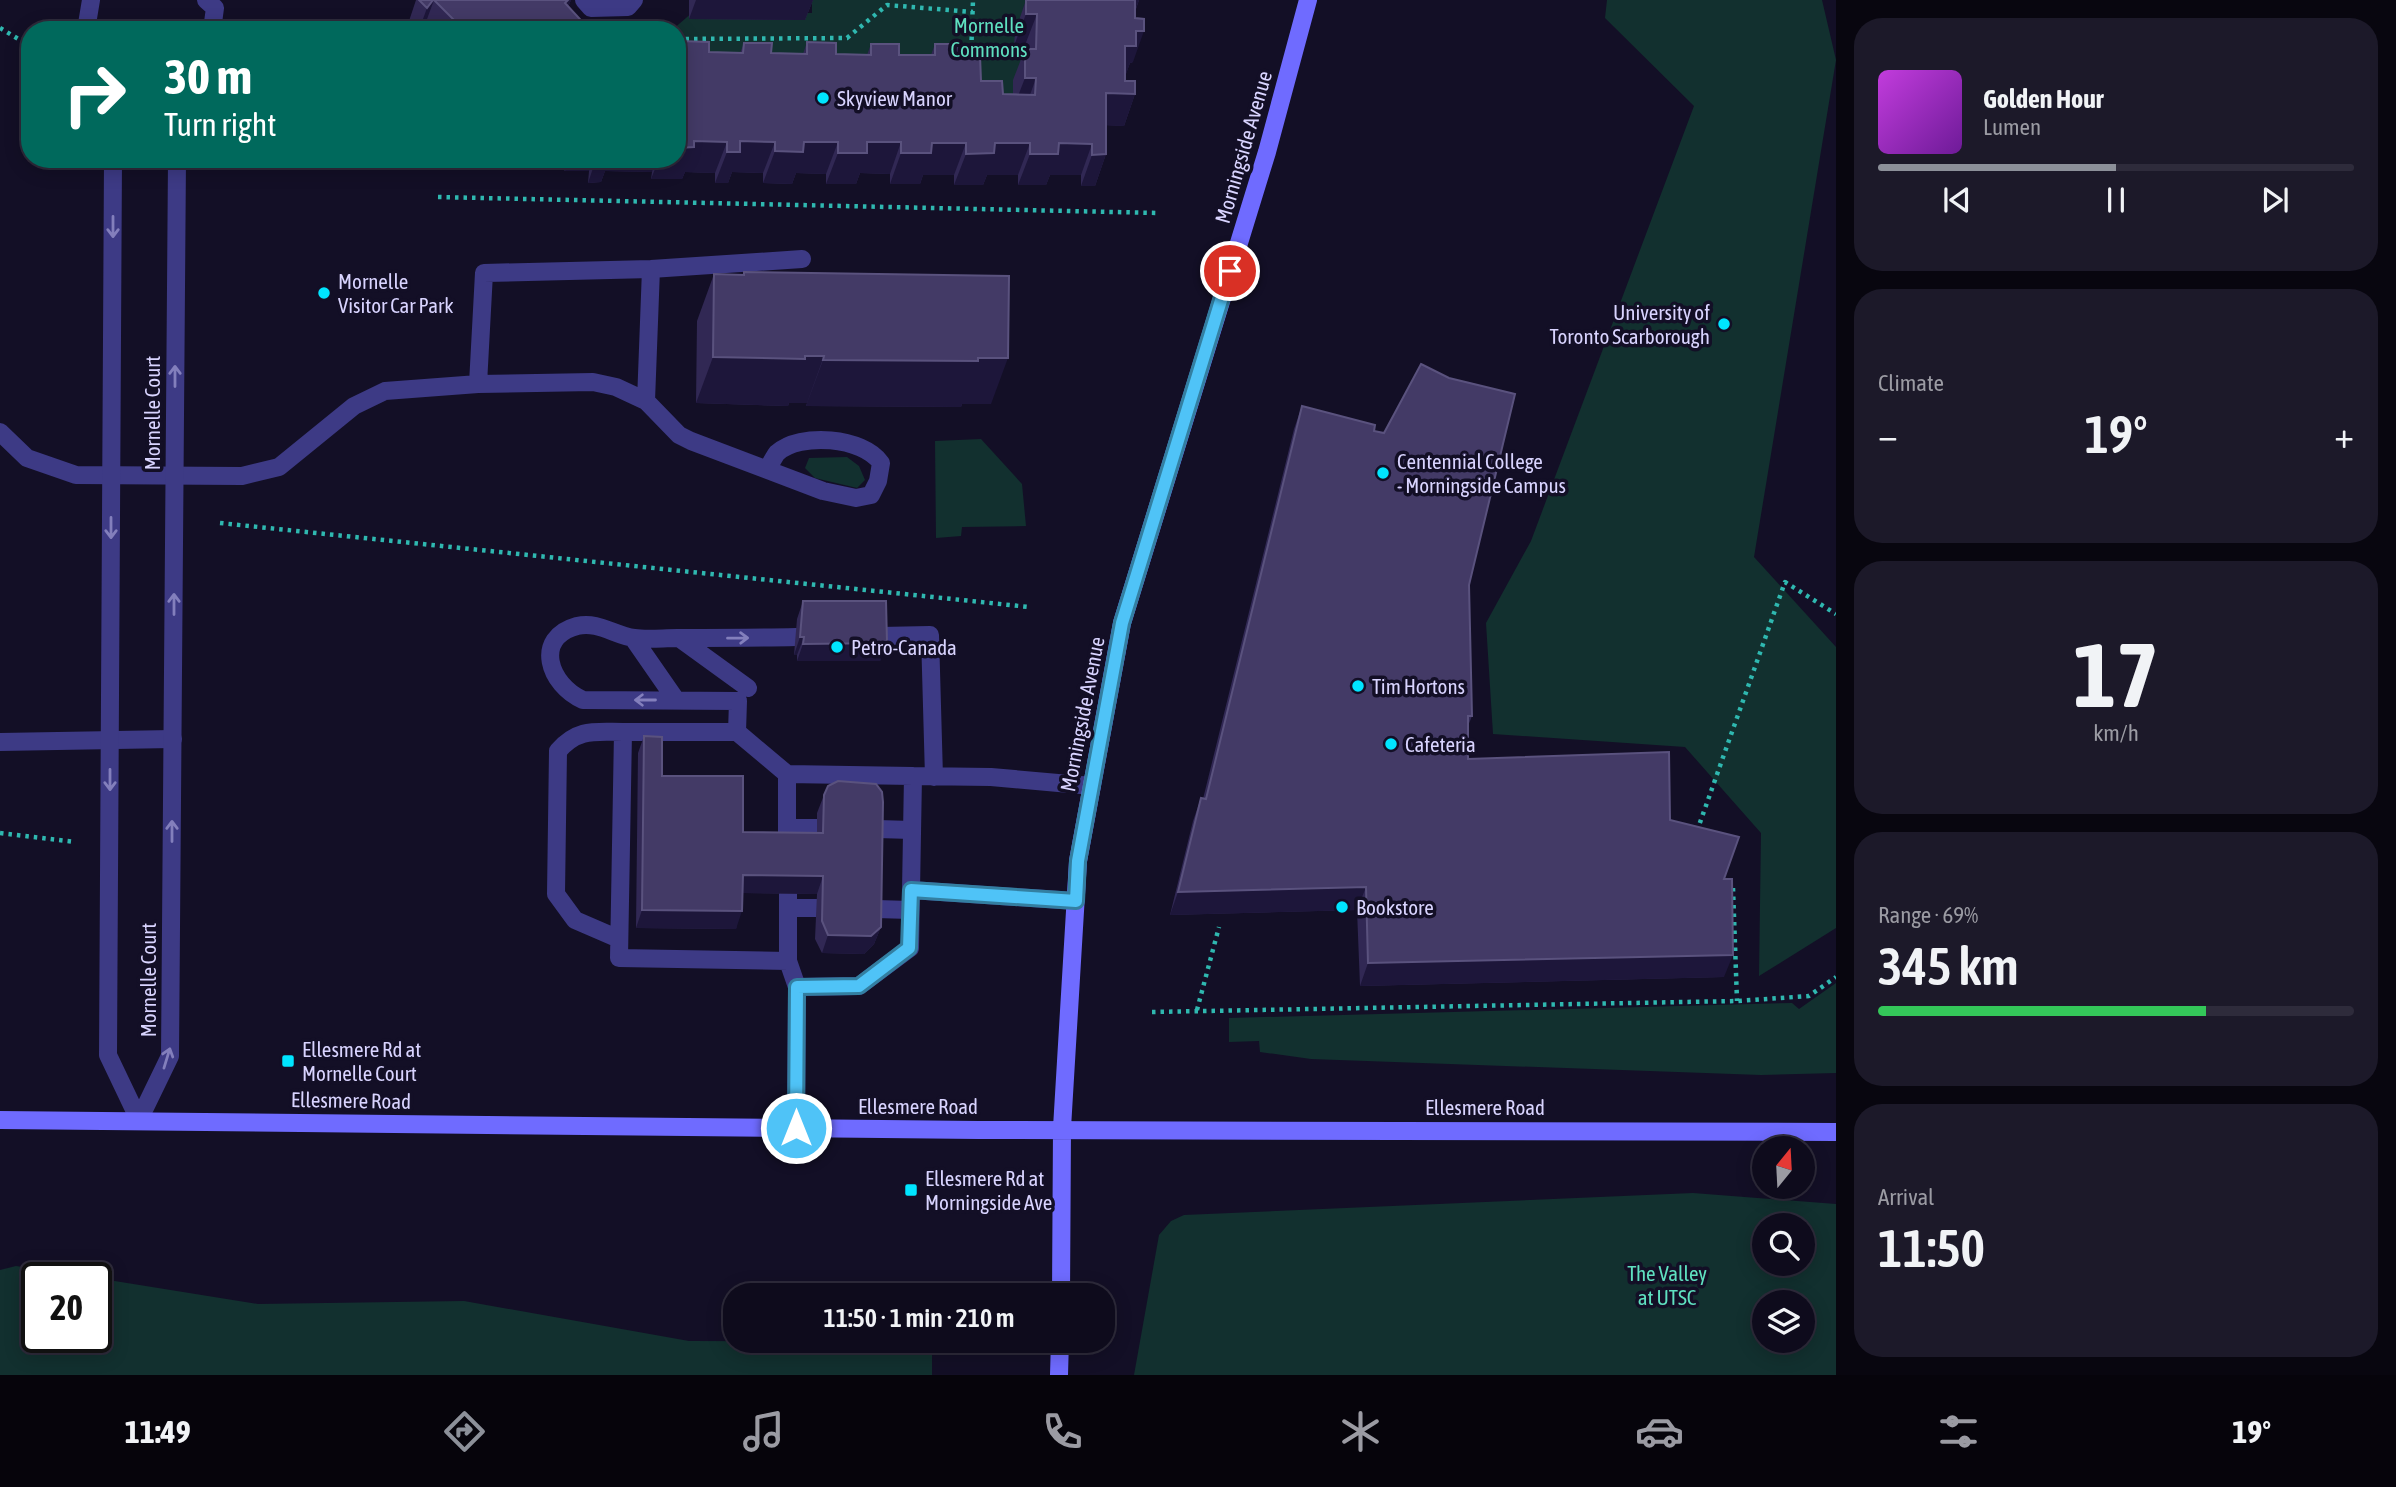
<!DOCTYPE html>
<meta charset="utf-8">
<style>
body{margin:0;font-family:"Asap Condensed",sans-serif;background:#1c1929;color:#f1f3f6;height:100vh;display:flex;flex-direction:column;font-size:26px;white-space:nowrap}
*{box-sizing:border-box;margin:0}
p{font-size:23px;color:#9b9ba3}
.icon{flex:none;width:38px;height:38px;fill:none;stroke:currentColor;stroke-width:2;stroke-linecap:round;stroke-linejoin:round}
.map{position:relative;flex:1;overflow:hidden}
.side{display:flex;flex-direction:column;gap:18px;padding:18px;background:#08060f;width:560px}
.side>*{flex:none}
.hud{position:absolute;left:21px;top:21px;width:665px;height:147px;border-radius:28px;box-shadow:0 4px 18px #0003,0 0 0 2px #2e2b3b;background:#00695c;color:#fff;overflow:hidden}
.needle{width:46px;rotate:18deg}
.buttons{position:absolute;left:1752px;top:1136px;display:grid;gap:14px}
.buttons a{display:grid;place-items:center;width:63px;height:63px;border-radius:50%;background:#0e0b1c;box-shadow:0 4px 18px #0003,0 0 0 2px #2e2b3b;font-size:35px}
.speed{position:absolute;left:21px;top:1262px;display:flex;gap:14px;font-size:35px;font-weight:700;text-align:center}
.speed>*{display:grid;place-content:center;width:91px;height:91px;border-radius:50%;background:#0e0b1c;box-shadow:0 4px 18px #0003,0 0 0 2px #2e2b3b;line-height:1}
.speed .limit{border:4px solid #111;border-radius:10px;background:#fff;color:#111}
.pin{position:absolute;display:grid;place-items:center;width:60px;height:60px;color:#fff;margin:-30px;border:4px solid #fff;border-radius:50%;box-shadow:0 2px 7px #0007}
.me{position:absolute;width:77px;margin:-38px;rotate:0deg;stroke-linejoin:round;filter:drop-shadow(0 0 5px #0008)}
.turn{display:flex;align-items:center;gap:24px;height:147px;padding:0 28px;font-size:32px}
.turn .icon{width:91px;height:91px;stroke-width:2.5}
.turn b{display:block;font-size:49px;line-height:60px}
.big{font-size:52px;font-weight:600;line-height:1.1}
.side .card{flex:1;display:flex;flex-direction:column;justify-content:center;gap:10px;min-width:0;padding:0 24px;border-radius:28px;background:#1c1929}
.side .dial{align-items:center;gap:0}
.dial b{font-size:91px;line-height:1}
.song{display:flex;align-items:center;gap:21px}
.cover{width:84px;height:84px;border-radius:10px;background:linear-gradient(135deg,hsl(290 70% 55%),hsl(280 70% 35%))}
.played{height:7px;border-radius:4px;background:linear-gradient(90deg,#8c9099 50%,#2e2b3b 50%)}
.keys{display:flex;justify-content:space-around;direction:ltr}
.heat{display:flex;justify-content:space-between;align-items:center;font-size:38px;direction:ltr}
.charge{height:10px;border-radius:5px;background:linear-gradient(90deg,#34c759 69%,#2e2b3b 0)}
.trip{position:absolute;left:723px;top:1283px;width:392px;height:70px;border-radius:28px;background:#0e0b1c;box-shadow:0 4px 18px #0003,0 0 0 2px #2e2b3b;font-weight:600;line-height:70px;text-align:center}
.tab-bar{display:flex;height:112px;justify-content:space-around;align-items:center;background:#06040b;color:#9b9ba3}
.tab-bar .icon{width:49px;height:49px}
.tab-bar .active{color:#8c9099}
.tab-bar b{font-size:32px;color:#f1f3f6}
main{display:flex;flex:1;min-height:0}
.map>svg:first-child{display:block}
</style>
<main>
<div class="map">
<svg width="1836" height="1375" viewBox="0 0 1836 1375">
<rect width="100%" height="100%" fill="#130f26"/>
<path fill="#12302f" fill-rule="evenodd" d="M812,0h216l-4,118 -347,-48v-40h-5l21,-18 119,1z
M1607,0h215l14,60 -82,497 82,90v281l-77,48 2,-143 -76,-86 -192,-13 -7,-111 45,-82 163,-435 -89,-88z
M981,439l41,45 4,42 -64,1 -1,9 -25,2 -1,-97z
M847,457l12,9 6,14 -8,8 -42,-10 -10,-10 4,-10z
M1836,983v90l-75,2 -450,-16 -51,-7 -1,-11 -30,1v-24l563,-15 7,6z
M1693,1193l143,11v171h-702l25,-140 12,-14 13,-6zM1802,1225v39h-38v-39zM1802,1302v38h-38v-38z
M16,1266l75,11 -54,1v59h59v-59l162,26 206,-3 225,40 243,1v33h-932v-105z"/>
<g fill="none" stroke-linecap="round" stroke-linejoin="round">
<path stroke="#2fb8b0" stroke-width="4.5" stroke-dasharray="3.5 5" stroke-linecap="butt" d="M0,28l30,18
M677,39l170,-1 40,-33 86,7
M971,57l2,-57
M438,197l721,16
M220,523l809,84
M1697,831l88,-249 51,32
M0,833l76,9
M1733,888l4,113
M1197,1010l22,-83
M1152,1012l585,-11 72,-5 27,-19"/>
<path stroke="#3d3a85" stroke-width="18" d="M584,0l7,8 37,-1 6,-7
M478,384l6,-111 167,-4 151,-10
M646,401l33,34 12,6 132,50 33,7 15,-3 7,-14 3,-18c-18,-26 -81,-31 -104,-10 -3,4 -6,10 -9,15
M0,432l27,26 49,17 166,1 37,-9 75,-61 31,-15 93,-7 115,-2 23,5 30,14 5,-132
M880,636l50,-1 4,142
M633,638l43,62
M679,638l69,50
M737,732l1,-31 -155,-1c-34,-15 -50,-62 -6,-74 21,-5 37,9 57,12 14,2 29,0 43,0 40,0 80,0 119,-1
M0,742l173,-3
M787,774v76
M787,828h30
M877,829l35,1
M911,890l164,11
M788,894v67
M788,908h29
M876,909l34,1
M619,939l-44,-19 -19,-26 2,-143c20,-23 37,-19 65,-19
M797,987l-9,-26 -169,-3 4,-226h114l50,42 126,2
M796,1128l1,-141 62,-1 51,-38 3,-172 78,1 101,9"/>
<path stroke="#3d3a85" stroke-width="18" d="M206,0l9,8 -3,22
M86,30l5,-30
M113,159l-5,896 31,65
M139,1120l31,-64 7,-897"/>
<path stroke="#6f6bff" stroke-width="18" d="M0,1120l978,10 858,2
M1061,1295l1,-167 16,-267 44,-238 145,-471 41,-152
M1059,1375l1,-35"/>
</g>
<path fill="#312854" d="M416,0h155l-3,7 21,22 17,1h-200z
M689,0h124l-8,20 -116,-1z
M1026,0h113l-4,12 -2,50 -3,1 -5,13v5l10,13 -11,32 -18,-1v29l-11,32h-14v-11h-31l-4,10h-28v-10h-31l-4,10h-29v-10h-31l-3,9h-30v-10l-30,-1 -4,11h-30v-10l-30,-1 -4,11 -29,-1v-10l-31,-1 -4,11h-13v-10l-30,-1 -3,7h-31l1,-7 -47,-1 -4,11 -13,1 1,-12h-24l-12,-12h124v-109l3,-9 29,11 31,1 4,-10 27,10 32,1 4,-12 29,12 31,1 4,-11 28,11h32l4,-11 28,11 18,26 22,13h10v-14l12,-31v-4l-11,1 1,-14z
M714,274l277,130h-29l-1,3 -155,-1 1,-3h-18l-1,3 -92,-3 1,-82z
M1302,406l72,25 95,154 3,131 -4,10v33l202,61 54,59v98l-364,9 -3,-76 -187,5 23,-94 8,-23 2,1 91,-370z
M803,601l84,42 -7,18h-83v-6h-3l3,-36z
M644,736l18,40 81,56 74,1v-20l7,-18 57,132 -7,17 -10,10 -42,-1 -7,-14 2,-45 -74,-1 -7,36 -100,-1 2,-175z"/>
<path fill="#1d163a" d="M434,0l-11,30h-4l8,-22z
M568,0h3l-11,29 5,-26z
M696,0h117l-8,20 -116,-1z
M1128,0h11l-5,14z
M1026,14h11l-12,31 -11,1z
M1136,31h8l-11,31 -3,1 -5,14v-31z
M1025,78h11l-11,31h-12z
M1106,93l29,1 -11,32 -29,-1z
M694,141l33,1 -12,31 -30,-1 -3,7h-31l8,-20h18v-11z
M740,141l35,1 -12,31 -31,-1 -4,11h-13l12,-31z
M804,142h34l-12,32 -30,-1 -4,11 -29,-1 12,-32z
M867,142h34l-11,32 -30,-1 -4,11h-30l12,-31z
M932,143h34l-12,32h-31l-3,9h-30l11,-31z
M995,143h35l-12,32h-31l-4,10h-29l12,-31z
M1059,143l33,1 -11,31h-31l-4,10h-28l12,-31z
M1106,154l-11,32h-14l11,-31z
M569,159h24l-4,12h-24z
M596,159h60l-4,13 -47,-1 -4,11 -13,1z
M824,356l-17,47h-18l-1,3 -92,-3 17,-46z
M978,358h30l-17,46h-29l-1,3 -155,-1 17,-46z
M800,637h4l-7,18h-3z
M887,643l-7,18h-83l6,-17z
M743,875l80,1 -6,18 -80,-1z
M1366,887l-9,23 -187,5 8,-23z
M642,910l100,1 -6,18 -100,-1z
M881,927l-7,17 -10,10 -42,-1 6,-18z
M1733,955l-9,22 -364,9 8,-23z"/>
<path fill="#433a66" stroke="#5a527e" stroke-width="2" d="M419,0h14l-6,8z
M434,0h134l-3,3 24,26 8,-8 9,9h-152l5,-5z
M1026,0h109v18l9,1v12h-8v15h-11v35h10v13l-29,-1v61l-14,1v-11l-33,-1 -1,11h-28v-11h-35l-1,10 -28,1v-11h-34l-1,10h-30v-11h-34v11h-29v-11h-34l-1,10 -28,-1v-9l-35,-1v11h-13v-10l-33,-1v6l-17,1v-95h3v-12l29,1v10l34,1 1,-10h28l-1,10 36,1v-12l29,1v11l35,1v-11h28v11h36v-11h28v11h17l1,26h21l1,13 32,1 1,-17h-11v-29h11l1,-35h-11z
M744,272l265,4 -1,82h-30v3l-155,-1 1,-4h-19v3l-92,-2 1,-83 30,1z
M1421,364l28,14 66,16 -46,191 3,131h-4v43l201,-7 1,68 69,17 -15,42h8l1,76 -365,8 -2,-76 -188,5 23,-94 5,1 96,-393 73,19 -1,6 10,2z
M803,601h83l1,42 -84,1 1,-7h-4z
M644,736l18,1v39h81v56l80,1 1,-38 4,-9 10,-5 38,3 6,8 1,10 -2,125 -10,9 -43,-1 -6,-14 1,-45 -80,-1 -1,36 -100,-1z"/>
<defs><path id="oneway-shaft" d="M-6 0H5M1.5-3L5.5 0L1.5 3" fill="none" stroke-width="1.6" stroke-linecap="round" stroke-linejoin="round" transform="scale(1.75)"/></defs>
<g stroke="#837fbc">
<use href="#oneway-shaft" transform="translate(113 227) rotate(90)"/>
<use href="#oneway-shaft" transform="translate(175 376) rotate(-90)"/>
<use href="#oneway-shaft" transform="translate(111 528) rotate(90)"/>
<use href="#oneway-shaft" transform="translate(174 604) rotate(-90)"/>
<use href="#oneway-shaft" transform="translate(738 638) rotate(-1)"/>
<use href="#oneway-shaft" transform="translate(645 700) rotate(-180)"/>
<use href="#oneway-shaft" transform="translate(110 780) rotate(90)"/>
<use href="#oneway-shaft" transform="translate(172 831) rotate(-90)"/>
<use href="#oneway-shaft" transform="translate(167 1058) rotate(-73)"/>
</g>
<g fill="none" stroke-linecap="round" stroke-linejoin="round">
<g stroke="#337fa1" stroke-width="18">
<path id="route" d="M796,1128l1,-141 62,-1 50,-38 2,-58 165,11 2,-40 44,-238 108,-352"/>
</g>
<use href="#route" stroke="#4fc3f7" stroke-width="12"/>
</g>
<g fill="#00e5ff" stroke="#130f26" stroke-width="2.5">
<circle cx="823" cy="98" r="7"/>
<circle cx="324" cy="293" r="7"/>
<circle cx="1724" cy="324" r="7"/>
<circle cx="1383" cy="473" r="7"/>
<circle cx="837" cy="647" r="7"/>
<circle cx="1358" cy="686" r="7"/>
<circle cx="1391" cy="744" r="7"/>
<circle cx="1342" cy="907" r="7"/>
<rect x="281" y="1054" width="14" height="14" rx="3.5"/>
<rect x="904" y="1183" width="14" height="14" rx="3.5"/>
</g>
<g text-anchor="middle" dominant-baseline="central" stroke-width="7" stroke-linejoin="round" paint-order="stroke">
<g font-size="21" fill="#5fe0c0" stroke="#130f26">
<text x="989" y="25">Mornelle<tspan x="989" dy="24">Commons</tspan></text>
<text x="1667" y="1273">The Valley<tspan x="1667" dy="24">at UTSC</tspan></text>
</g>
<g font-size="21" fill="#d9d4ff" stroke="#130f26" text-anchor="start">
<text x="837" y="98">Skyview Manor</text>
<text x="338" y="281">Mornelle<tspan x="338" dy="24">Visitor Car Park</tspan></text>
<text x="1710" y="312" text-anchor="end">University of<tspan x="1710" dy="24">Toronto Scarborough</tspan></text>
<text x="1397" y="461">Centennial College<tspan x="1397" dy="24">- Morningside Campus</tspan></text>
<text x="851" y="647">Petro-Canada</text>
<text x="1372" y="686">Tim Hortons</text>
<text x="1405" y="744">Cafeteria</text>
<text x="1356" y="907">Bookstore</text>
<text x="302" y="1049">Ellesmere Rd at<tspan x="302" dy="24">Mornelle Court</tspan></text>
<text x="925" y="1178">Ellesmere Rd at<tspan x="925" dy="24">Morningside Ave</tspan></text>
</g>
<g font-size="21" fill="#d9d4ff" stroke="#130f26">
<text transform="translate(1243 147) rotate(-74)">Morningside Avenue</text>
<text transform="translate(152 413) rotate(-90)">Mornelle Court</text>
<text transform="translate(1082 714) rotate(-79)">Morningside Avenue</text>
<text transform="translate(148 980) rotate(-90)">Mornelle Court</text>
<text transform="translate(351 1100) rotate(1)">Ellesmere Road</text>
<text x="918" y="1106">Ellesmere Road</text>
<text x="1485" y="1107">Ellesmere Road</text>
</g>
</g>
</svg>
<div class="buttons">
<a><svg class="needle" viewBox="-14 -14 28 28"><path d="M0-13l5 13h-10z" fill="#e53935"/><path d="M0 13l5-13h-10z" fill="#9b9ba3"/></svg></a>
<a><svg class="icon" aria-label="search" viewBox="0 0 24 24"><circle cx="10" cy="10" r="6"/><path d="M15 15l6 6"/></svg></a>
<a><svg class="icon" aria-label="layers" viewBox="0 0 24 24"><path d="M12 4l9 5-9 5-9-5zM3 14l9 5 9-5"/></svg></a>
</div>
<div class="speed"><div class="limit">20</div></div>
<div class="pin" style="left:1230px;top:271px;background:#d93025"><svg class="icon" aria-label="arrive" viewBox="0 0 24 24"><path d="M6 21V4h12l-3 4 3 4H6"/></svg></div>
<svg class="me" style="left:796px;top:1128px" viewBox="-20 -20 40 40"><circle r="17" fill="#4fc3f7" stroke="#fff" stroke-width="3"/><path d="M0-11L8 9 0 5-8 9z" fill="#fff"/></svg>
<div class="trip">11:50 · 1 min · 210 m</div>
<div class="hud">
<div class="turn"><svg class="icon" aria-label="right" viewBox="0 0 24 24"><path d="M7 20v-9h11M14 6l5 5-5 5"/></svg><div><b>30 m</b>Turn right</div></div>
</div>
</div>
<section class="side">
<div class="card">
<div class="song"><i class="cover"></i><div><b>Golden Hour</b><p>Lumen</p></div></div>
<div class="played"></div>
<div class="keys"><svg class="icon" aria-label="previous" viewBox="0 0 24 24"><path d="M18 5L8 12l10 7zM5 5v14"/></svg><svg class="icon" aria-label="pause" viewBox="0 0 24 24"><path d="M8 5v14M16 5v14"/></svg><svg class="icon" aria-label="next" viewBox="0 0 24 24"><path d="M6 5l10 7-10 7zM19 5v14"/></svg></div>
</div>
<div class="card"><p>Climate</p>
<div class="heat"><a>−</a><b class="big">19°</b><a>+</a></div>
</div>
<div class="card dial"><b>17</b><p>km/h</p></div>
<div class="card"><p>Range · 69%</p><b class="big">345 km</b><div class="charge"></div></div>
<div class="card"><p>Arrival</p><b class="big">11:50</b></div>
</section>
</main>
<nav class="tab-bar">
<b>11:49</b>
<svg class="icon active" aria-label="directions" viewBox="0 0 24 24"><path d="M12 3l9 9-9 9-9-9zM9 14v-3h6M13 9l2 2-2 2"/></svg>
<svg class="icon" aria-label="music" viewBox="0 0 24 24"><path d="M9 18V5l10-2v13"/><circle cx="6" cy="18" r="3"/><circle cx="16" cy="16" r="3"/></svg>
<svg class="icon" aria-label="phone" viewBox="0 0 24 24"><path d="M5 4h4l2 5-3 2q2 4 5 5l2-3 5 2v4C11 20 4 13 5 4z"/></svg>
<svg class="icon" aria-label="climate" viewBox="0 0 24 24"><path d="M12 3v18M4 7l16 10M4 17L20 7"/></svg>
<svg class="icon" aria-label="car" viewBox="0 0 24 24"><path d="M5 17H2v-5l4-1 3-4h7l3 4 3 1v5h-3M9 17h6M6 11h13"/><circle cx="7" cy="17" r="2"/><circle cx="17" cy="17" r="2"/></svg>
<svg class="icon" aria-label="filters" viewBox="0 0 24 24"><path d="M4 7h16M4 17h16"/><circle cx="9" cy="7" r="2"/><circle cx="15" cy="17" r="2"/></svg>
<b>19°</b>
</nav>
